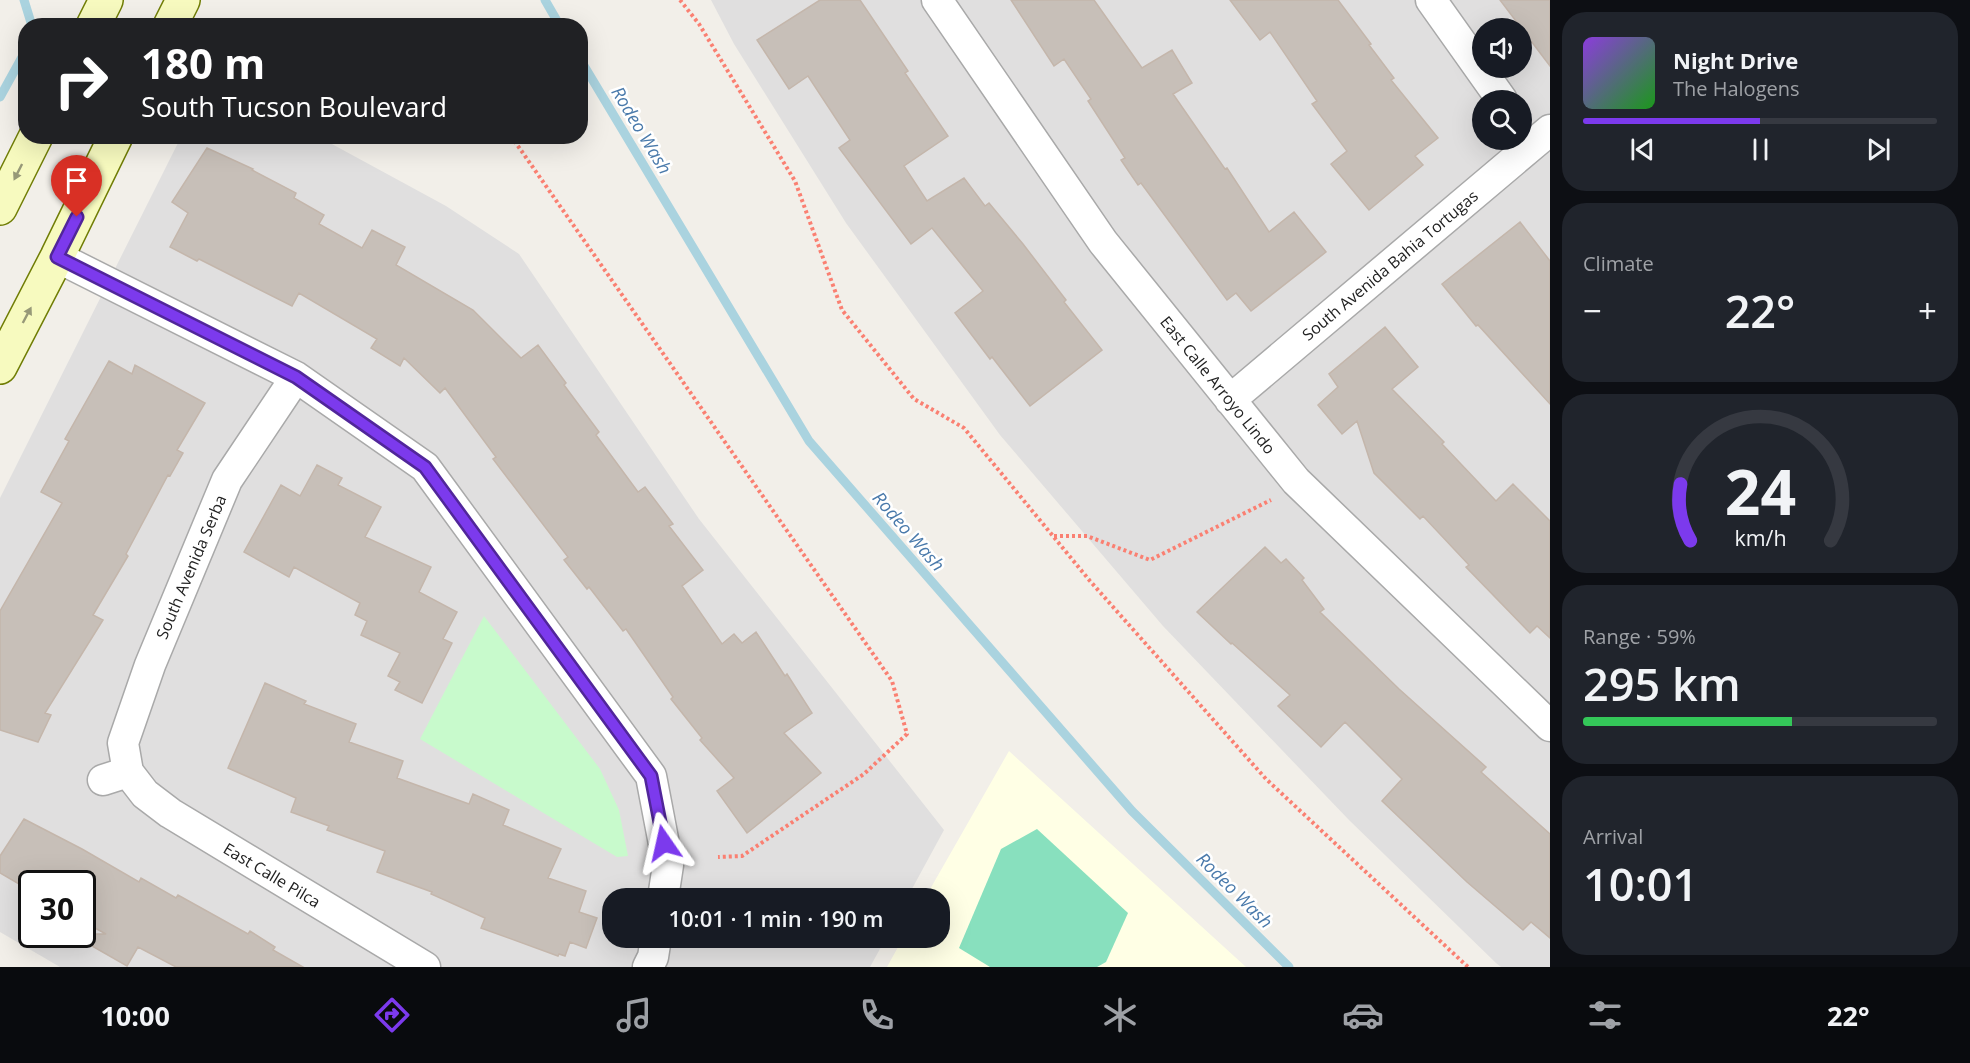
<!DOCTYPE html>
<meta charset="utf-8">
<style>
body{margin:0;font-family:"Open Sans",sans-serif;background:#20242c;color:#f1f3f6;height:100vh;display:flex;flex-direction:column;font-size:22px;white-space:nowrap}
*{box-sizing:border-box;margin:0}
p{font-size:20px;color:#9ea1a6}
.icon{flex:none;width:33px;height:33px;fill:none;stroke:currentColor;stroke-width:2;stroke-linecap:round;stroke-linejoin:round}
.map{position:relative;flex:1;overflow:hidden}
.details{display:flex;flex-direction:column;gap:12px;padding:12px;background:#0d0f14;width:420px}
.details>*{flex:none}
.banner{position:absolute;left:18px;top:18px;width:570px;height:126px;border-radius:24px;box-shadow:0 6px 24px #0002;background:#202124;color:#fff;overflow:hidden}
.controls{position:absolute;left:1472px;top:18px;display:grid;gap:12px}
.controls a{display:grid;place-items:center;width:60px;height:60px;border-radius:50%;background:#171b24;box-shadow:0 6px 24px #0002;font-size:30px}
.speed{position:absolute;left:18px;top:870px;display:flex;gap:12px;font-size:30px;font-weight:700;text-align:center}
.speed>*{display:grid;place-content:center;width:78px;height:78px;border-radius:50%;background:#171b24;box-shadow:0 6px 24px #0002;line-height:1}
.speed .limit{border:3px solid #111;border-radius:9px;background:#fff;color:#111}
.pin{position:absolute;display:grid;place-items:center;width:51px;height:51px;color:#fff;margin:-62px -26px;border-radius:50% 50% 50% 0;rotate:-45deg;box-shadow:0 0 6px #0007}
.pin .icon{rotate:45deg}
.me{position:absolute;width:66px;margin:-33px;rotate:349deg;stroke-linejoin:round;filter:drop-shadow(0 0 4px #0008)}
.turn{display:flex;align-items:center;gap:21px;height:126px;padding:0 24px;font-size:27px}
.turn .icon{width:78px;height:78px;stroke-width:2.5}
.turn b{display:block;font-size:42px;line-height:51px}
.big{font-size:45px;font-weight:600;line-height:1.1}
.details .card{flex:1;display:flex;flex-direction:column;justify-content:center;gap:9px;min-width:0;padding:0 21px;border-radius:24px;background:#20242c}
.details .dial{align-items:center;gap:0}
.dial svg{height:156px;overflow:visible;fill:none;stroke:#363941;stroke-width:7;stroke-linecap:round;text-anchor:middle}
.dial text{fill:#f1f3f6;stroke:none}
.song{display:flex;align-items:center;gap:18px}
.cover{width:72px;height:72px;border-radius:9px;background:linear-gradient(135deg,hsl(270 70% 55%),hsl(120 70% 35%))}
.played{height:6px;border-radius:3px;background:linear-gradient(90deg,#7c3aed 50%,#363941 50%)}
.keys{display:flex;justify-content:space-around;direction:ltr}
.heat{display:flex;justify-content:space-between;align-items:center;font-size:33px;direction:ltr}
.charge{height:9px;border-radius:4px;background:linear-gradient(90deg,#34c759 59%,#363941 0)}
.trip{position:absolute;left:602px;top:888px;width:348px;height:60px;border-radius:24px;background:#171b24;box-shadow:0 6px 24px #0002;font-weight:600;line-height:60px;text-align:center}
.tab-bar{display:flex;height:96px;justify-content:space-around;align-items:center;background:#090b0e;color:#9ea1a6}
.tab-bar .icon{width:42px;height:42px}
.tab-bar .on{color:#7c3aed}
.tab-bar b{font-size:27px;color:#f1f3f6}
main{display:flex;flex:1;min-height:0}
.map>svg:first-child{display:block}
</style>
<main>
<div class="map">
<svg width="1550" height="967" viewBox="0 0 1550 967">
<rect width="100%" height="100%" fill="#f2efe9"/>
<path fill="#e0dfdf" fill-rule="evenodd" d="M711,0h839v967h-49l-5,-4 -147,-143 -186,-194 -163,-191 -154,-212 -112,-179zM1482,28h39v40h-39zM1482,100h39v40h-39z
M181,137h138l127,69 73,48 180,265 245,311 -37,68h-295v40h274l-16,29h-810l-60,-35v-434zM32,884h50v50h-50z"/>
<path fill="#ffffe5" d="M1009,751l237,216h-359l16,-29h36v-40h-14z"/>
<path fill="#c8facc" d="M484,616l116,153 19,41 9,46 -11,1 -197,-118z"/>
<path fill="#88e0be" d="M1037,829l91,84 -22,49 -9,5h-107l-31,-19 42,-99z"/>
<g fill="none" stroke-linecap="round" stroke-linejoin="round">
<path stroke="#aad3df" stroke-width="9" d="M24,0l8,26
M545,0l15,26
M580,59l229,382 323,370 157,156
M0,97l26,-47"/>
</g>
<path fill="#c7bfb8" stroke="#c4b6ab" stroke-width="1.5" d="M820,0h40l48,71 -3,2 43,63 -44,30 23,35 37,-23 21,28 4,-3 34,41 43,56 -2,2 38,48 -72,56 -38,-49 -2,2 -35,-46 28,-22 -51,-63 -21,16 -72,-96 11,-8 -42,-64 -19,13 -32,-49z
M1011,0h83l48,68 30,-18 20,33 -19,11 52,75 2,-1 42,64 25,-20 32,40 -75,59 -15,-18 -9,7 -86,-117 -3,2 -17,-25 4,-2 -37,-57 3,-2 -27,-40 -10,7z
M1230,0h108l33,44 -2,1 25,33 -3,2 47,58 -23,18 8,9 -54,45 -38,-46 16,-13 -35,-47 5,-3 -47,-69 -10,8z
M1500,0h50v66z
M207,148l46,21 -1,1 44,23 -2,5 30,17 -5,9 43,24 10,-18 33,17 -9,18 77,45 48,48 17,-13 28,38 -2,2 35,47 -3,3 42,57 7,-5 28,37 -4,2 34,44 -21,16 40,58 12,-10 8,9 14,-11 29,44 2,-2 25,39 -28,20 37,40 -74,60 -30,-42 17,-13 -34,-38 2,-2 -31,-39 2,-2 -47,-68 -3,2 -34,-44 -2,2 -23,-29 4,-3 -75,-98 3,-2 -51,-69 -5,5 -36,-35 -4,8 -29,-18 6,-9 -78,-46 -7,13 -93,-47 -2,2 -27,-14 18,-34 -16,-11z
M1520,222l30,39v143l-72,-79 -2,1 -34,-42z
M1385,327l33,40 -26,22 52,53 -2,2 54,57 17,-17 37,37v117l-13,-12 -7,7 -64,-66 3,-2 -46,-49 -3,3 -46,-46 -17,-52 -15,13 -24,-29 20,-18 -9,-13z
M109,361l23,13 3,-9 70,38 -28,47 6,3 -13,23 -2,-1 -42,79 2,2 -35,59 10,5 -58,93 6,2 -13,27 -38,-12v-119l62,-108 -21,-11 28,-51 -4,-2z
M317,465l25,13 -4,7 43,22 -16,30 66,30 -12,25 38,20 -14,27 9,4 -30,60 -27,-13 5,-8 -12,-6 12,-23 -39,-18 6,-14 -12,-6 5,-12 -66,-36 -5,10 -45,-25 37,-67 19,11z
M1265,547l16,16 5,-4 18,19 -2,2 22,29 -4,3 79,77 87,78 -5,5 69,62v104l-19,-16 -8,8 -56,-48 -85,-81 20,-22 -57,-57 -24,25 -43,-41 12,-11 -58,-52 -1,1 -34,-32z
M265,683l41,18 -2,3 52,20 -7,18 54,19 -6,17 72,26 4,-10 36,16 -6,15 58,24 -13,29 38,13 -7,21 18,6 -11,30 -16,-6 -5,14 -6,-2 -1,2 -77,-28 4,-10 -54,-24 1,-2 -55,-20 8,-21 -58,-21 2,-4 -38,-14 5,-14 -68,-30z
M24,819l58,30 57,33 2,-4 35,20 2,-3 70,39 2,-3 25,16 -2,3 30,17h-127l-38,-20 -11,19 -56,-32h35l-24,-13v-37h-63l-19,-11v-17z"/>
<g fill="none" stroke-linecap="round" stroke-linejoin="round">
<g stroke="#a9a9a9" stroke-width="33">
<path id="street" d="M937,0l166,242 193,239 254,245
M1431,0l71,100
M57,257l239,120 129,90 226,309 17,89 -5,33
M296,377l-69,103 -77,185 -27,78 5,29 17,22 25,19 255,154
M1230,400l320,-270
M103,780l25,-8
M648,967l5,-10 3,-19"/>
</g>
<g stroke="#707d05" stroke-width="36">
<path id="secondary" d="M93,26l13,-26
M170,26l13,-26
M0,208l36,-72
M0,367l57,-110 59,-121"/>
</g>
<path stroke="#fa8072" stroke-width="4" stroke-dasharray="3 3" stroke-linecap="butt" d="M680,0l19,24 96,157 47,129 72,89 50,29 126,153 176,198 202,188
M511,136l381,545 15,53 -43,40 -122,82 -24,1
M1054,536h33l63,24 121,-60"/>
<use href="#street" stroke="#fff" stroke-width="30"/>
<use href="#secondary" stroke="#f7fabf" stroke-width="33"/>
</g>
<defs><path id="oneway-solid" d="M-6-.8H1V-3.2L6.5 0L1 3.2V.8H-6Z" transform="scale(1.5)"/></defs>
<g fill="#979978">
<use href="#oneway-solid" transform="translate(18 172) rotate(117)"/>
<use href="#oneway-solid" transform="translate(27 315) rotate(-62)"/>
</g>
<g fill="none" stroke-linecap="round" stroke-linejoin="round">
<g stroke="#51269a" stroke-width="15">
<path id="route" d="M77,217l-20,40 239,120 129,90 226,309 13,67"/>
</g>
<use href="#route" stroke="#7c3aed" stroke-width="10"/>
</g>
<g text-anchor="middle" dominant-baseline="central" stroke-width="5" stroke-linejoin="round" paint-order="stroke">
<g font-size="16" fill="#222" stroke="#fff">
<text transform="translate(1390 265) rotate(-40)">South Avenida Bahia Tortugas</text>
<text transform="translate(1218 385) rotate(51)">East Calle Arroyo Lindo</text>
<text transform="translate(191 567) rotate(-67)">South Avenida Serba</text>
<text transform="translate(272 875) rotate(31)">East Calle Pilca</text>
</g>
<g font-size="18" font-style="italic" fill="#4a7aab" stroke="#fff">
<text transform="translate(642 130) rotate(59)">Rodeo Wash</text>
<text transform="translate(909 531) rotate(49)">Rodeo Wash</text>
<text transform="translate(1235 890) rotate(45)">Rodeo Wash</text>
</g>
</g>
</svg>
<div class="controls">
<a><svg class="icon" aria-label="sound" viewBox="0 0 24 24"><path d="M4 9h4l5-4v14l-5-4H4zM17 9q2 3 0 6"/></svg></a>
<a><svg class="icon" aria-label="search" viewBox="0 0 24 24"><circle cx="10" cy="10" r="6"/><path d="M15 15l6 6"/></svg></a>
</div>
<div class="speed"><div class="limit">30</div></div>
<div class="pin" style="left:77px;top:217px;background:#d93025"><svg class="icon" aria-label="arrive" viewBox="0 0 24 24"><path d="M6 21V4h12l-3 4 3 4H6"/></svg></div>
<svg class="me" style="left:664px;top:843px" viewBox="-20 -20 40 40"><path d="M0-17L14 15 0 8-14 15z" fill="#7c3aed" stroke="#fff" stroke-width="4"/></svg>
<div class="trip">10:01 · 1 min · 190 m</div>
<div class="banner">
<div class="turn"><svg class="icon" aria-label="right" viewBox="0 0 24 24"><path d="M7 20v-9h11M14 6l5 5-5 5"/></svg><div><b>180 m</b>South Tucson Boulevard</div></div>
</div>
</div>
<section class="details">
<div class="card">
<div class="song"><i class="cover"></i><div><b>Night Drive</b><p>The Halogens</p></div></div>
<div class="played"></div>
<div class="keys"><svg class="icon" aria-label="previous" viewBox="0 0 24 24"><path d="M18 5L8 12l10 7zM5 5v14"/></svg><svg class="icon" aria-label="pause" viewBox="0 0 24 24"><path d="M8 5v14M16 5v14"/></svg><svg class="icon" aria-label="next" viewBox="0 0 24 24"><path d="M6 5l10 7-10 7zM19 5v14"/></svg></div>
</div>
<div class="card"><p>Climate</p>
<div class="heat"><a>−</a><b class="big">22°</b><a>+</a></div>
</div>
<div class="card dial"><svg viewBox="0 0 100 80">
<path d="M14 69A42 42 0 1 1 86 69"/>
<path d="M14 69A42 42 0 0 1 9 40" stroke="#7c3aed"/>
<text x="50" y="56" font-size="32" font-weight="700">24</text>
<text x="50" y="72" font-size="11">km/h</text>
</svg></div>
<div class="card"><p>Range · 59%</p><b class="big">295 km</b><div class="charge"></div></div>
<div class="card"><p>Arrival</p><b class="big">10:01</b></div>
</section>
</main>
<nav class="tab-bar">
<b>10:00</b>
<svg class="icon on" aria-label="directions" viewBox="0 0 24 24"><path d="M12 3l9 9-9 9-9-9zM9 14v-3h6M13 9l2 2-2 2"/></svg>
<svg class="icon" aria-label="music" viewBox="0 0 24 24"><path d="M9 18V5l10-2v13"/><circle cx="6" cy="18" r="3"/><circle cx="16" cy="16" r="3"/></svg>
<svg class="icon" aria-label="phone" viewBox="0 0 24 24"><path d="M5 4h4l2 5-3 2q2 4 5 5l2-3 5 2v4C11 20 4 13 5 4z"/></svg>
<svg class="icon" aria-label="climate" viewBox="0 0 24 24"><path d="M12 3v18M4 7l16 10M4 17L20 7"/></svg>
<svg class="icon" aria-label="car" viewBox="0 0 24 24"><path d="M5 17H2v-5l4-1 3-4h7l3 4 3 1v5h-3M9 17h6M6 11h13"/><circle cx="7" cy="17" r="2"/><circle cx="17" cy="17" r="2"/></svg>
<svg class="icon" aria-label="filters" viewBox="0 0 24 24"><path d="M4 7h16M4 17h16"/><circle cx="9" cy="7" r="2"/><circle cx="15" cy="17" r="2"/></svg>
<b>22°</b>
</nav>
